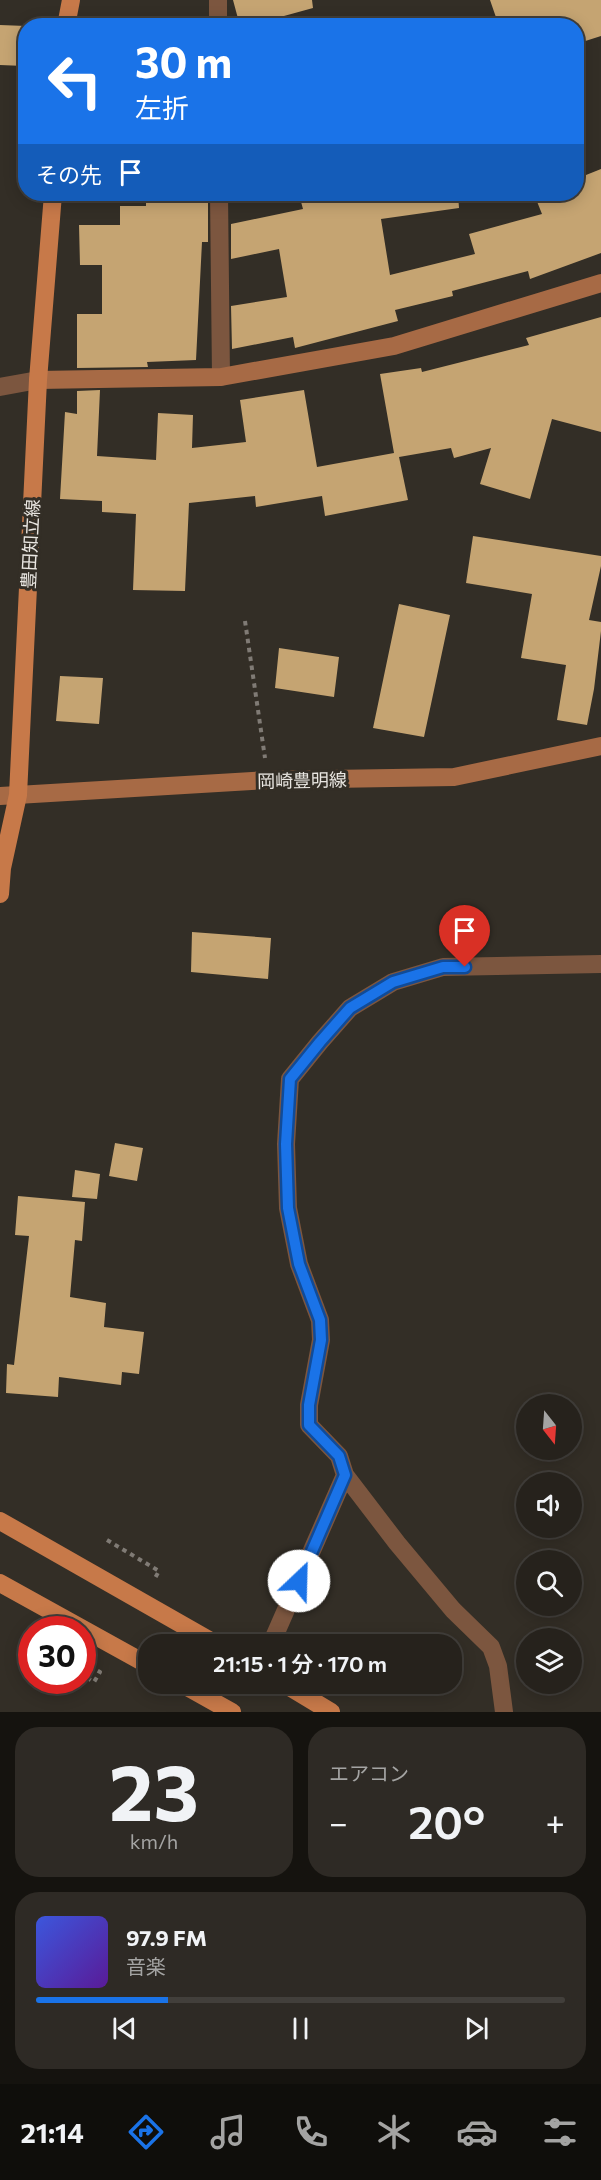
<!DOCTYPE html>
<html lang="ja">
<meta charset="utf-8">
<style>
body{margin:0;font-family:Commissioner,"Noto Sans JP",sans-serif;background:#2e2a25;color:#f1f3f6;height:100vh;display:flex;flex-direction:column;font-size:22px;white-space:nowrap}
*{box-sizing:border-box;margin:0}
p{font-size:20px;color:#a4a4a3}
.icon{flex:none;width:33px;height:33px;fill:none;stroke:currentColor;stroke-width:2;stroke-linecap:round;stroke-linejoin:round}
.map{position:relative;height:1712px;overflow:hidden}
.drawer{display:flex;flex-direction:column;gap:15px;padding:15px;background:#15130f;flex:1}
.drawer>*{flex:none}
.guide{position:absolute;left:18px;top:18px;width:566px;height:183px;border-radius:24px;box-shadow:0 3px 15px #0003,0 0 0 2px #423f3b;background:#1a73e8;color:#fff;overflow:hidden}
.needle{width:39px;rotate:163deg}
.controls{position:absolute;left:516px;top:1394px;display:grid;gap:12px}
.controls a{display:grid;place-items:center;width:66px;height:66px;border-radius:50%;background:#26221c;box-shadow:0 3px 15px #0003,0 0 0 2px #423f3b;font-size:30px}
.speed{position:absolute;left:18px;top:1616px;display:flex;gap:12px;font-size:30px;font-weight:700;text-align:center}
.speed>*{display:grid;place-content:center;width:78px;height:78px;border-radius:50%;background:#26221c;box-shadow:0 3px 15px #0003,0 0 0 2px #423f3b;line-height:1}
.speed .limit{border:9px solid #d22;background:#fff;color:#111}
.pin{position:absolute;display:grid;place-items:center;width:51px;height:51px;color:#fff;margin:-62px -26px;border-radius:50% 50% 50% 0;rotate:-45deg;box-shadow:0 0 6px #0007}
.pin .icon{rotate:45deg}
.me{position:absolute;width:66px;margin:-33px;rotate:24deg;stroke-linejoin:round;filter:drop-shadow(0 0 4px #0008)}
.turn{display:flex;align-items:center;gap:21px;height:126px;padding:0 18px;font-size:27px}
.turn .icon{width:78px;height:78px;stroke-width:2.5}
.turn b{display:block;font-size:42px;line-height:51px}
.then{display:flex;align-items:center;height:57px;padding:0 18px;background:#0003;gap:12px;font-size:22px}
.big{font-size:45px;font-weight:600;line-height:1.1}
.drawer .tile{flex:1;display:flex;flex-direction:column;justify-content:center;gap:9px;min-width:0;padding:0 21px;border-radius:24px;background:#2e2a25}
.drawer .dial{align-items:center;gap:0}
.dial b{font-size:78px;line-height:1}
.song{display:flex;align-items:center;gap:18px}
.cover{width:72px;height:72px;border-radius:9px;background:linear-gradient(135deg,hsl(230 70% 55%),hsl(270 70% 35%))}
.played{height:6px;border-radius:3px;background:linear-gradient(90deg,#1a73e8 25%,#423f3b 25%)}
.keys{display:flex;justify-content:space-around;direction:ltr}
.heat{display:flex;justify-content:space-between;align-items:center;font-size:33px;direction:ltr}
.drawer .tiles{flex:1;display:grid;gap:15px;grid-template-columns:1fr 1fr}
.tile:last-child{grid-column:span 2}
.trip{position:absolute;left:138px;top:1634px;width:324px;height:60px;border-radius:24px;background:#26221c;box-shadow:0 3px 15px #0003,0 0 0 2px #423f3b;font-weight:600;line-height:60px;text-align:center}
.dock{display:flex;height:96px;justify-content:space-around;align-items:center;background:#0f0e0b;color:#a4a4a3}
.dock .icon{width:42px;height:42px}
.dock .current{color:#1a73e8}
.dock b{font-size:27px;color:#f1f3f6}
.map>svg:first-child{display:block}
</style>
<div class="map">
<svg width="601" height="1712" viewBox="0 0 601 1712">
<rect width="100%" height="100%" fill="#332e26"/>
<path fill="#c5a472" d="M233,0h79l1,8 -65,18h-8z
M490,0h111v36l-25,8v-18h-77z
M0,25l26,1 -2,40 -24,-1z
M601,169v84l-71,26 -2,-8 -76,20 1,5 -58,14 3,11 -103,27 -2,-11 -61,12 -1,-43 56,-9 -8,-48 -48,10v-35l72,-15 -3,-11 23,-4h135l1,14 -78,11 9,56 85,-21 -6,-20 73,-20 -8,-20h42v-15z
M146,194h62v48h-6l-6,118 -49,2 1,5 -71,1v-54h25v-49h-22l-1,-40h41v-19h26z
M601,317v115l-49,-13 -22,80 -50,-15 11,-36 -37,10 -3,-10 -52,9 9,43 -83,16 -3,-20 -66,11 -1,-11 -66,7 -4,88 -52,-1 3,-76 -34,-2v-11l-42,-2 5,-87 12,2v-23l23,-1 -3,66 59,4 2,-47 35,2 -1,33 54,-6 -6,-42 64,-10 13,77 77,-14 -14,-79 41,-6 1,4 107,-27 -3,-7z
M473,536l128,20v10l-12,54 12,2v9l-7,58 -7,36 -30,-5 9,-55 -45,-7 11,-64 -66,-11z
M399,604l51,11 -26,122 -51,-9z
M279,648l60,9 -5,40 -59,-9z
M60,676l43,2 -4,46 -43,-3z
M192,932l79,6 -3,41 -77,-7z
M115,1143l28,5 -6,33 -28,-5z
M75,1170l25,4 -3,25 -25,-2z
M18,1196l67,6 -3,39 -7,-1 -5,57 36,6 -2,24 40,5 -5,42 -17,-2 -1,13 -62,-8 -1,20 -52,-4 1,-29 7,1 15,-129 -14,-1z"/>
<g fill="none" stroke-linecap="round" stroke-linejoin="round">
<path stroke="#807b75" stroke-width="4" stroke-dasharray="4.5 4.5" stroke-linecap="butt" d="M245,621l20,137
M107,1540l52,31 -5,9
M82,1662l18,10 -6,10 -12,-7"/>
<path stroke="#7c563f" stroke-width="18" d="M218,0v26
M219,194l2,183
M0,387l38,-7
M345,1475l52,68 56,67 38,37 7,19 6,46
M271,1644l74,-169 -6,-19 -30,-31v-20l12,-65 -1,-20 -21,-56 -11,-56 -2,-64 4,-65 30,-37 30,-34 43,-26 50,-15 158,-3"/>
<path stroke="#a76a45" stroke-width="18" d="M38,380l183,-3 173,-31 207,-63
M0,796l268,-16 186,-3 147,-31"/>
<path stroke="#c77949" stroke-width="18" d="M66,26l5,-26
M0,894l2,-26 16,-73 20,-415 15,-186
M0,1521l216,123
M0,1583l148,82
M180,1683l52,29
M283,1683l48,29"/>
</g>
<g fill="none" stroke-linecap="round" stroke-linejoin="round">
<g stroke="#114b97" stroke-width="15">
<path id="route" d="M299,1581l46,-106 -6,-19 -30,-31v-20l12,-65 -1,-20 -21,-56 -11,-56 -2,-64 4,-65 30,-37 30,-34 43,-26 50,-15h22"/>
</g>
<use href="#route" stroke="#1a73e8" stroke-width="10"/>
</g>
<g text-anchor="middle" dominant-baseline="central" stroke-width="6" stroke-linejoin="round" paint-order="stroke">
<g font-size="18" fill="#e9e6e1" stroke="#332e26">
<text transform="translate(30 544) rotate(-87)">豊田知立線</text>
<text transform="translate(302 780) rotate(-1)">岡崎豊明線</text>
</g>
</g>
</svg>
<div class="controls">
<a><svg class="needle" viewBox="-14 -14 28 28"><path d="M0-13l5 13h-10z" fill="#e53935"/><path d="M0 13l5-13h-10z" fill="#a4a4a3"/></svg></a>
<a><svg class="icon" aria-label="sound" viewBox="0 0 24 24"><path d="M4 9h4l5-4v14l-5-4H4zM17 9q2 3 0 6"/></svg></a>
<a><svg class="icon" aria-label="search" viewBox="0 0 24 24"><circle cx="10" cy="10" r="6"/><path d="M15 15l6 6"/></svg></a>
<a><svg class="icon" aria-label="layers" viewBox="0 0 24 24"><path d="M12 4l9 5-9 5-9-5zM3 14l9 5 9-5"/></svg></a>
</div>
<div class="speed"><div class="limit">30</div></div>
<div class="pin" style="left:465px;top:967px;background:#d93025"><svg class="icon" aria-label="arrive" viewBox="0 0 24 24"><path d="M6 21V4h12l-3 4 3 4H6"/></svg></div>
<svg class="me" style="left:299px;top:1581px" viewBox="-20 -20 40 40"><circle r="19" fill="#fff"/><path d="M0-13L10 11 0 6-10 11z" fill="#1a73e8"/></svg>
<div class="trip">21:15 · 1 分 · 170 m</div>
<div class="guide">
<div class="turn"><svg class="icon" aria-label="left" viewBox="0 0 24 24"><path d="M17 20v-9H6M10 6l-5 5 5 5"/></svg><div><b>30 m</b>左折</div></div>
<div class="then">その先<svg class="icon" aria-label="arrive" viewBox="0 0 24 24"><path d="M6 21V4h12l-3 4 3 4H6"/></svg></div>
</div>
</div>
<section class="drawer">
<div class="tiles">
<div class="tile dial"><b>23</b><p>km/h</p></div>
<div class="tile"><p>エアコン</p>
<div class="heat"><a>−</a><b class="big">20°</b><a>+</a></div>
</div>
<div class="tile">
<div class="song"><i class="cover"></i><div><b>97.9 FM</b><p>音楽</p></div></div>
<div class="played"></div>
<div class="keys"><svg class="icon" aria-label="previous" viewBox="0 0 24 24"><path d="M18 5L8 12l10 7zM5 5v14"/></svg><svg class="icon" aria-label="pause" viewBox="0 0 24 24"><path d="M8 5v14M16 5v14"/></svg><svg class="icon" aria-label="next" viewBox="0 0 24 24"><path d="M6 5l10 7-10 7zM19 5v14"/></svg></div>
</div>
</div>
</section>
<nav class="dock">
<b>21:14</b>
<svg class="icon current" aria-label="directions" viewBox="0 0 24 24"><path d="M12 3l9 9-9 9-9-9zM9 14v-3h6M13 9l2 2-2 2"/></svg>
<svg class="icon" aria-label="music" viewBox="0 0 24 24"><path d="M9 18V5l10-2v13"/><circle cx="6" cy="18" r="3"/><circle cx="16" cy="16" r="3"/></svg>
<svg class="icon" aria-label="phone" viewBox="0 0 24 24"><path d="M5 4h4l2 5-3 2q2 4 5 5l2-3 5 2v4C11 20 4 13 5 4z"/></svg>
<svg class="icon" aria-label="climate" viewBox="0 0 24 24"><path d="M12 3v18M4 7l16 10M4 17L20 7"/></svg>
<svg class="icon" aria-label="car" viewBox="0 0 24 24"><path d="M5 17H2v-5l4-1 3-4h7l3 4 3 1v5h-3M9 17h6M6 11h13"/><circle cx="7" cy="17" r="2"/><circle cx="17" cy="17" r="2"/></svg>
<svg class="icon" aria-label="filters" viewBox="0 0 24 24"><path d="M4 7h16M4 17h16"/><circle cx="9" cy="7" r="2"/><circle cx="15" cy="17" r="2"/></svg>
</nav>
